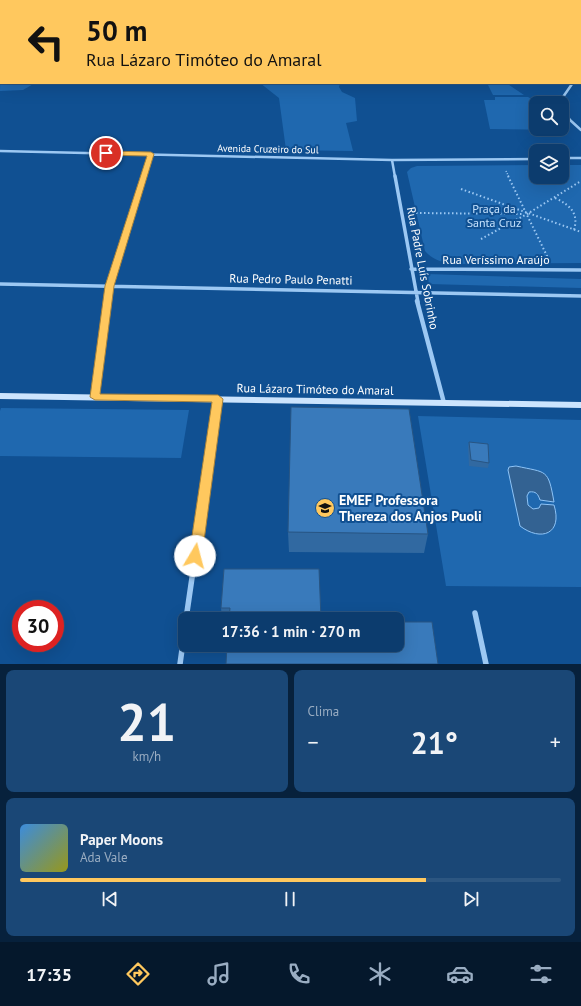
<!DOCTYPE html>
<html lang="pt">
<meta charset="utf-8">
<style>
body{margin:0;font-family:"PT Sans",sans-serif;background:#1a4776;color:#f1f3f6;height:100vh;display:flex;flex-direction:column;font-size:15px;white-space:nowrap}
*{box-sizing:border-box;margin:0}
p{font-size:13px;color:#9aadc2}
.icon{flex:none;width:22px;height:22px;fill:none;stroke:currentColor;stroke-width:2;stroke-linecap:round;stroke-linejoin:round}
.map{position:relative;height:664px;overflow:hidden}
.panel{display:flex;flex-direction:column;gap:6px;padding:6px;background:#07213c;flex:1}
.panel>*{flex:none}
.guide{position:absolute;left:0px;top:0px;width:581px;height:84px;box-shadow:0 4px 16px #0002,0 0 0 1px #2c5681;background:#ffc85e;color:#111;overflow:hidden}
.controls{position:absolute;left:529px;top:96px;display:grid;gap:8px}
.controls a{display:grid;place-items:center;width:40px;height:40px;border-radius:8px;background:#0c3c6e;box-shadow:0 4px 16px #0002,0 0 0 1px #2c5681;font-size:20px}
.speed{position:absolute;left:12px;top:600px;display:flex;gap:8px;font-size:20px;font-weight:700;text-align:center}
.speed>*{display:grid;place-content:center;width:52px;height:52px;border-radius:50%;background:#0c3c6e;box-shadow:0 4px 16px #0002,0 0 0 1px #2c5681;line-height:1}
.speed .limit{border:6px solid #d22;background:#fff;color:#111}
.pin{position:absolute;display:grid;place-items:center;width:34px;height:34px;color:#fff;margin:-17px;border:2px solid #fff;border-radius:50%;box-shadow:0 1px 4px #0007}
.me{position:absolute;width:44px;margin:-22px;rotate:8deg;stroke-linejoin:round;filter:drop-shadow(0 0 3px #0008)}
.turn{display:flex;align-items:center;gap:14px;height:84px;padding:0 20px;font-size:18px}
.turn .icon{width:52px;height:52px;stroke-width:2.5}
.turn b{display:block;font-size:28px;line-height:34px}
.big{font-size:30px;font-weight:800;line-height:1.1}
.panel .widget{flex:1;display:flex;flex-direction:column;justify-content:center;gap:6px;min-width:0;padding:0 14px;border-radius:8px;background:#1a4776}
.panel .dial{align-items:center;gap:0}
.dial b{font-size:52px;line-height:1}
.song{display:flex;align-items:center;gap:12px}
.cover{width:48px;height:48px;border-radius:6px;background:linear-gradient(135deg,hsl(210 70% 55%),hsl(60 70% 35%))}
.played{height:4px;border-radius:2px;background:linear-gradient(90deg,#ffc85e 75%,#2c5681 75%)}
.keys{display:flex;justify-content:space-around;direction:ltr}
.heat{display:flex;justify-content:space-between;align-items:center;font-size:22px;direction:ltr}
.panel .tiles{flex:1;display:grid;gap:6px;grid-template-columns:1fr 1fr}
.widget:last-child{grid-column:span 2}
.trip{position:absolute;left:178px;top:612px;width:226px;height:40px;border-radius:8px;background:#0c3c6e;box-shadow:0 4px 16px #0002,0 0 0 1px #2c5681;font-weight:800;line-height:40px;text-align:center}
.menu{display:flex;height:64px;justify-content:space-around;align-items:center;background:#05182c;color:#9aadc2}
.menu .icon{width:28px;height:28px}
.menu .current{color:#ffc85e}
.menu b{font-size:18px;color:#f1f3f6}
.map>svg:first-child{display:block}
</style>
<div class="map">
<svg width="581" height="664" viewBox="0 0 581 664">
<rect width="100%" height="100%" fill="#105092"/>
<path fill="#1f68af" d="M90,0h271l-271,1z
M1,46v37h34l-12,7 -23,1z
M260,83h80l-1,4 3,5 13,6 2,23 -11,2 7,28 -67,-1 -7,-52z
M487,83h19l18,12h-31z
M495,97h33l9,5 8,1h-9v26h26v-2l2,3 -74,-1 -6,-29h11z
M536,165v12h26v-12h19v98l-128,1c-12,-2 -20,-4 -28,-13l-18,-79 4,-4 6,-2z
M427,274l154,5v9l-152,-4z
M1,408h1l187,2 -8,48 -181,-2v-45z
M418,416l163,4v167l-135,-1z"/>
<path fill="#336292" stroke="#8ec4f7" d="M516,466c31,7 32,2 38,36l-14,-2c-2,-6 -4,-9 -11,-8l-2,4 1,9 5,4 6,-1 2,-4 13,1c9,29 -13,37 -34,21l-12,-56 1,-3z"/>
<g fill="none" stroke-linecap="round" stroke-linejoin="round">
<path fill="#8ec4f7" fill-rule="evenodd" d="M234,0h6l-2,1z
M0,62h1v2h-1z"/>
<path stroke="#9cc8f3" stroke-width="1.5" stroke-dasharray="1 1.5" stroke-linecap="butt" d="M506,171l3,6"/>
<path stroke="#9cc8f3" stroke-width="2" stroke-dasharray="1.5 2.5" stroke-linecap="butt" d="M508,176l40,82
M461,189l120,43
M555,198c15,7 24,15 19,32
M416,213l108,1
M481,239l46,-25 54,-33"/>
<path stroke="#9cc8f3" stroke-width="2.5" d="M561,103l2,-6 9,-13 4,-1
M562,108l8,12 11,10
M0,151l392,9 144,-1
M562,158h19
M392,160l3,17
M144,177l7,-23"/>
<path stroke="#9cc8f3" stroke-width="3.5" d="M395,176l23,126
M411,269l170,1
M0,284l581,12
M108,302l2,-16 34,-110"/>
<path stroke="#9cc8f3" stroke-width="4.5" d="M417,301l27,102
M95,397l13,-96
M209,462l9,-63"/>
<path stroke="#9cc8f3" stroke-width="5.5" d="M475,613l11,51
M186,619l23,-158
M180,664l5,-36"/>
<path fill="#cce4fd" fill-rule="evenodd" d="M0,393l581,9v6l-581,-9z"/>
</g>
<path fill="#3169a1" d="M469,442l20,21 -1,5 -19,-2 -1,-19z
M288,532l140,2 -4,19 -135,-1z
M224,569l97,50h-99l-1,-11z"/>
<path fill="#397abb" stroke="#285583" d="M291,407l118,2 19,125 -140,-2z
M469,442l19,2 1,19 -18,-3z
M224,569h95l2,50h-92l1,-11h-9z
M397,622h35l6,42h-212l1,-19h170z"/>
<path fill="#ffc85e" stroke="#a6823d" d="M106,151l45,1 3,2 -40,132 -14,108 118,1 5,4 -21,157 -2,4 -5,1 -4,-1 -2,-4 23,-154 -117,-2 -5,-3 15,-111 42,-130 -44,-1 -1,-2z"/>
<defs>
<g id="school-disc" transform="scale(1)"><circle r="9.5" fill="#ffc85e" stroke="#105092"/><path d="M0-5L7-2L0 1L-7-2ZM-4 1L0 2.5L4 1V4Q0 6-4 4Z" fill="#111"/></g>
</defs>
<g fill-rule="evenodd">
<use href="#school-disc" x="325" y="508"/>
</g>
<g text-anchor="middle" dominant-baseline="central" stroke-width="4" stroke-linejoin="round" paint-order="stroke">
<g font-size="10" fill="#fff" stroke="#105092">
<text transform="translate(268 149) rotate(1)">Avenida Cruzeiro do Sul</text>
</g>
<g font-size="12" fill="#c4e1fd" stroke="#105092">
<text x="494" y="208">Praça da<tspan x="494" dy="14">Santa Cruz</tspan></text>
</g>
<g font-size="12" fill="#fff" stroke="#105092">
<text x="496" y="259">Rua Veríssimo Araújo</text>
<text transform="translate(423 268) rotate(79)">Rua Padre Luís Sobrinho</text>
<text transform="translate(291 279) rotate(1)">Rua Pedro Paulo Penatti</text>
<text transform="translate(315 389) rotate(1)">Rua Lázaro Timóteo do Amaral</text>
</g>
<g font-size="14" font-weight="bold" fill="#fff" stroke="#105092" text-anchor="start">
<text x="339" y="500">EMEF Professora<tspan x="339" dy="16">Thereza dos Anjos Puoli</tspan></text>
</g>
</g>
</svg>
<div class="controls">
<a><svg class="icon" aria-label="search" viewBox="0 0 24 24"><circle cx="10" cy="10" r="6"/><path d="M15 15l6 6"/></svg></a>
<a><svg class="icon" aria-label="layers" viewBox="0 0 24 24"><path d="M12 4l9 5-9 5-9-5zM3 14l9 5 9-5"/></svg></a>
</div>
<div class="speed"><div class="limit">30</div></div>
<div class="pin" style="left:106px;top:153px;background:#d93025"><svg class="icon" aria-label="arrive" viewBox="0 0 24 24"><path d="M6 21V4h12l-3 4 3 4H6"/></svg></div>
<svg class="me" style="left:195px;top:556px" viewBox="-20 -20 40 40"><circle r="19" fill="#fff"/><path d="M0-13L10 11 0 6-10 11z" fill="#ffc85e"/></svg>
<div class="trip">17:36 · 1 min · 270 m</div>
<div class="guide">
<div class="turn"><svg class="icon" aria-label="left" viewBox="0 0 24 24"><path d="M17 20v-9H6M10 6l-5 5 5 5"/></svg><div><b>50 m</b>Rua Lázaro Timóteo do Amaral</div></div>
</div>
</div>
<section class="panel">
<div class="tiles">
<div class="widget dial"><b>21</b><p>km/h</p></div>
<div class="widget"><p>Clima</p>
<div class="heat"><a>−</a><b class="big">21°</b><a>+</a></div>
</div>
<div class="widget">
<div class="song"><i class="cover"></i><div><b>Paper Moons</b><p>Ada Vale</p></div></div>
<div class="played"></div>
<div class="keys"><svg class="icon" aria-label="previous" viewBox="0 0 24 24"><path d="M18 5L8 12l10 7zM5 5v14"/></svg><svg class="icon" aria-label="pause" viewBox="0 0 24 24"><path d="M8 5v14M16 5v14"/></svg><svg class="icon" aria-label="next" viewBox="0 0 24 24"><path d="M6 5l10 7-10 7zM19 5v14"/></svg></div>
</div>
</div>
</section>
<nav class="menu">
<b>17:35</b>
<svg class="icon current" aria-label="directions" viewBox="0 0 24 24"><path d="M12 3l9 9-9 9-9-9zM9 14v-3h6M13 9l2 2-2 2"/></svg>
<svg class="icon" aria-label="music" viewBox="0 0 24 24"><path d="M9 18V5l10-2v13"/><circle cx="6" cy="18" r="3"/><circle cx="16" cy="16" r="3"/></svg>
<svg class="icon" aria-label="phone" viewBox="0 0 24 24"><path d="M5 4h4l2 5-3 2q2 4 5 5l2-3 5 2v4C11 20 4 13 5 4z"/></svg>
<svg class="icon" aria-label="climate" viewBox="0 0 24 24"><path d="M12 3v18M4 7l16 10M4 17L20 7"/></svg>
<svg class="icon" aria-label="car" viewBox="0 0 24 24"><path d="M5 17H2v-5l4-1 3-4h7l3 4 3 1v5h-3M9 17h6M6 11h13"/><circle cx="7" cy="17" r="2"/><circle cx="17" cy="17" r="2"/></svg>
<svg class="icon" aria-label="filters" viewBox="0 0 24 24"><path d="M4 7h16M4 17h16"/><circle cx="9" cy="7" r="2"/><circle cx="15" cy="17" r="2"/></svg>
</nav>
